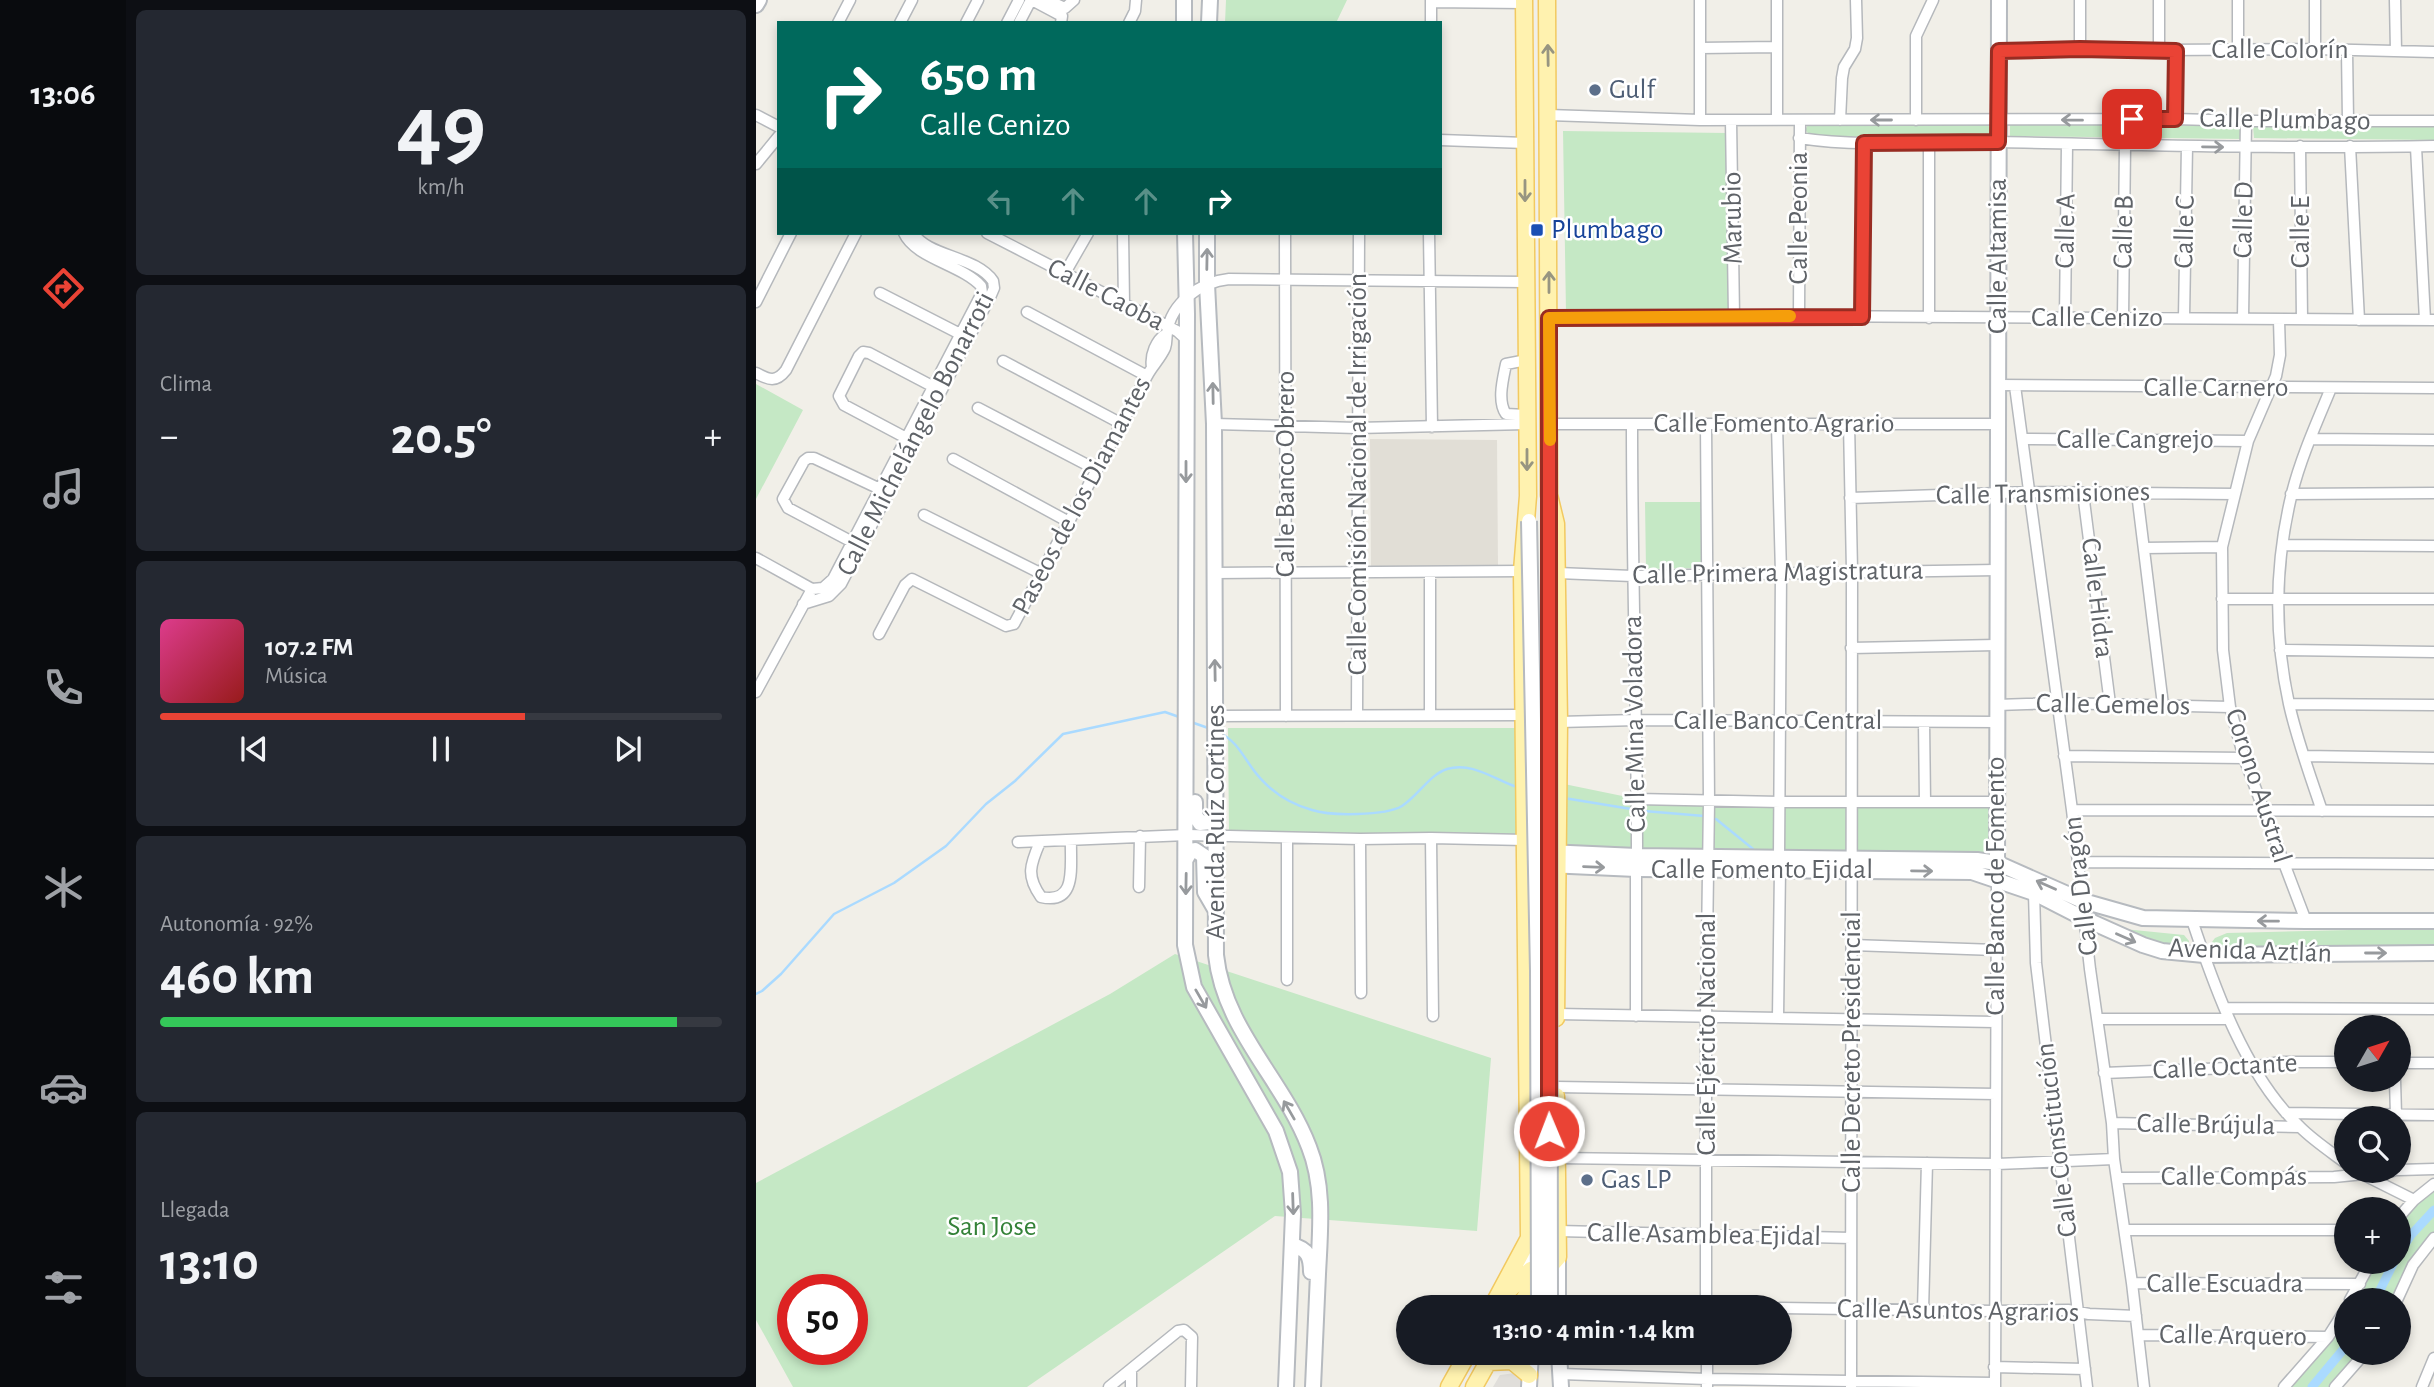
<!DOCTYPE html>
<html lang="es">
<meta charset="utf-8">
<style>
body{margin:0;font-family:"Alegreya Sans",sans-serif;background:#242831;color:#f1f3f6;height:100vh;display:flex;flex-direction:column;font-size:26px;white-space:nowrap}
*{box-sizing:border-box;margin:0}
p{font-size:23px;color:#9ea1a6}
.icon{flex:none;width:38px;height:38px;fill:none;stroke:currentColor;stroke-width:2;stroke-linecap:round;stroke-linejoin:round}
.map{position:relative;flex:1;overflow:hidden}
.drawer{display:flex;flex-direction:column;gap:10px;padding:10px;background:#0d0f14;width:630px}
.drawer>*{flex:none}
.top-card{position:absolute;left:21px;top:21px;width:665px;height:214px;border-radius:0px;box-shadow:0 4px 10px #0003;background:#00695c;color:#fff;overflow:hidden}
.needle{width:46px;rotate:51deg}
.buttons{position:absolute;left:1578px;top:1015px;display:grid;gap:14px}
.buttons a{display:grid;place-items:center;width:77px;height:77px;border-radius:50%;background:#171b24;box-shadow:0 4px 10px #0003;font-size:35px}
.speed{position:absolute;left:21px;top:1274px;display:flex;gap:14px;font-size:35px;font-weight:700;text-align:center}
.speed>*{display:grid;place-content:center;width:91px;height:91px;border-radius:50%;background:#171b24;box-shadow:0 4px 10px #0003;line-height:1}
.speed .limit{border:10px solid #d22;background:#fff;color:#111}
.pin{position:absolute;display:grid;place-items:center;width:60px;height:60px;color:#fff;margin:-30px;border-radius:14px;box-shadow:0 4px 10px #0006}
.me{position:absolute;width:77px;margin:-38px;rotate:359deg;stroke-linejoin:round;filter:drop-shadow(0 0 5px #0008)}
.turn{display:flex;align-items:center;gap:24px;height:147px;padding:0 28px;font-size:32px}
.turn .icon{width:91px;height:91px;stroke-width:2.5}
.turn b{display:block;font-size:49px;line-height:60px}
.lanes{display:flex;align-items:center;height:66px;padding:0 28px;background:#0003;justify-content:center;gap:35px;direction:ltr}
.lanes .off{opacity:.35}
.big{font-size:52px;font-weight:700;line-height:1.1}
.drawer .tile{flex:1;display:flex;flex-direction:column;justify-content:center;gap:10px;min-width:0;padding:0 24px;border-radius:10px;background:#242831}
.drawer .dial{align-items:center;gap:0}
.dial b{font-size:91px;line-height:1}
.song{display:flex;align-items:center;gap:21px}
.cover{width:84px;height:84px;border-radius:10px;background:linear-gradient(135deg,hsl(330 70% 55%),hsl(0 70% 35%))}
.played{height:7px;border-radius:4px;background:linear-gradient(90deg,#ea4335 65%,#363941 65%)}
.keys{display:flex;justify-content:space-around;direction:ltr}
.heat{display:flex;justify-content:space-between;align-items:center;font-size:38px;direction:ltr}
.charge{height:10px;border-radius:5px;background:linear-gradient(90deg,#34c759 92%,#363941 0)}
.trip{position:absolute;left:640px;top:1295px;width:396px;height:70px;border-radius:35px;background:#171b24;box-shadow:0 4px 10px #0003;font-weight:700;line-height:70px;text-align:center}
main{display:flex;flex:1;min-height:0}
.tab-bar{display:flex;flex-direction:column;width:126px;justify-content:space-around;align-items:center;background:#090b0e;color:#9ea1a6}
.tab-bar .icon{width:49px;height:49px}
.tab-bar .on{color:#ea4335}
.tab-bar b{font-size:32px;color:#f1f3f6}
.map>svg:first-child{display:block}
</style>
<main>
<nav class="tab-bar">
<b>13:06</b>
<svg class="icon on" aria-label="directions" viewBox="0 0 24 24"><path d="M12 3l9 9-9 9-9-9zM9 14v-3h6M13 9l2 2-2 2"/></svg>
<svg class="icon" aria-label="music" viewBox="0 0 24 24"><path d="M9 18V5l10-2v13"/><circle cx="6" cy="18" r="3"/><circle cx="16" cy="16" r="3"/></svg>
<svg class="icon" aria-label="phone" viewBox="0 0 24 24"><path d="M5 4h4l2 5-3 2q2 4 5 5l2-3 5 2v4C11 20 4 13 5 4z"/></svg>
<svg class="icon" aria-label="climate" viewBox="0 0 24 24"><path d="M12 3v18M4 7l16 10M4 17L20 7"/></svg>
<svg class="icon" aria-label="car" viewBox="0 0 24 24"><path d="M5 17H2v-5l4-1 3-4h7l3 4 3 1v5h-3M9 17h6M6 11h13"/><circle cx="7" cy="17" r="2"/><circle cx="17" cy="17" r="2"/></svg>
<svg class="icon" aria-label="filters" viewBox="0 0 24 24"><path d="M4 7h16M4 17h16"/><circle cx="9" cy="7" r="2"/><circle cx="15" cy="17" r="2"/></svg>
</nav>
<section class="drawer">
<div class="tile dial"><b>49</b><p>km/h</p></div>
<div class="tile"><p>Clima</p>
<div class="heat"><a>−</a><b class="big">20.5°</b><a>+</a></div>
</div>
<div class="tile">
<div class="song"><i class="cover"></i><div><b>107.2 FM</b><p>Música</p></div></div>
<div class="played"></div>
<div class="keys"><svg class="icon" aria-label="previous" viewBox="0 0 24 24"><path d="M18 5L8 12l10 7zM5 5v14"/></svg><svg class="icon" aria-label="pause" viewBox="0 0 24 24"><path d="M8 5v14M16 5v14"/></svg><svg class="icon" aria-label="next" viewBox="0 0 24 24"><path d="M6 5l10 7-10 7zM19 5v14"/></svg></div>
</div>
<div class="tile"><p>Autonomía · 92%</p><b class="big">460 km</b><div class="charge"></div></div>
<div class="tile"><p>Llegada</p><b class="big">13:10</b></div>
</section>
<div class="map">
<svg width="1678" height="1387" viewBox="0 0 1678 1387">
<rect width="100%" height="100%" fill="#f1efe8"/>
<path fill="#e0deda" d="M759,1373l11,14h-33l7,-12z"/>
<path fill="#e1ded6" d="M614,439l127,1 1,128h-127z"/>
<path fill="#c5e8c5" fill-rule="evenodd" d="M470,0h121l-11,23h-111z
M1053,123h178l4,7 -5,8 -175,-2 -6,-6z
M1254,123l233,3 -1,13 -232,-3z
M1678,125v15l-180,-2 -1,-12z
M807,131l165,2v179h-162z
M0,384l47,26 -47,89z
M889,502h60l-3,66 -56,1z
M472,728h293l3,108h-295z
M808,784l73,15 361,3 -1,61 -440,-11z
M1358,928l70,7 5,6 -1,10 -33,-6z
M1678,928v22l-221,-2 -1,-6 3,-4 12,-5z
M419,954l316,104 -14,173 -202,-15 -248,171h-234l-37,-67v-137l354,-189zM37,1290h59v59h-59z
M1678,1184v54l-37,62h-47l21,-38h28v-45z
M1591,1307v46h18l-30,34h-51z"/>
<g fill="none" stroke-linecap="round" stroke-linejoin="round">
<path stroke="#aadaff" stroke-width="2.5" d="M435,722l20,7
M464,733c16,8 22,21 32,35 15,21 35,35 60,42 18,6 73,6 90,-4 16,-10 27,-31 45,-37 25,-7 45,9 67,17
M808,798l67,11
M888,811l60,5
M960,819l37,30
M0,994l6,-3 19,-17 53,-60 60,-31 52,-37 40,-42 29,-23 48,-47 102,-22 17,6"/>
<path stroke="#aadaff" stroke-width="9" d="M1643,1253l12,-18 23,-25
M1619,1300l19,-38
M1556,1387l35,-42"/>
<g stroke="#b5b8bc" stroke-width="13">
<path id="street" d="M276,0l30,16 -1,7
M291,0l18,8 9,-8
M675,0v23
M1639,0l1,51
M675,2l93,1
M82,23l12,-23
M144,23l12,-23
M210,23l12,-23
M251,23l12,-23
M263,23l12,-23
M373,23l6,-12 1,-11
M944,48l77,-1
M1324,49v-49
M1559,49v-49
M1403,50v-50
M1482,50v-50
M1591,50l1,71
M1243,51l316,-2 119,3
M0,115l23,12
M792,115l152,5 475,-1 71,2h188
M1021,119v-119
M1419,119l1,-68
M944,120v-120
M975,120l3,196
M1084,120l2,-42 2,-11 11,-18 2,-11 -1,-38
M1160,120v-84l17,-36
M1043,138c67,10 135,3 203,4 144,3 288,7 432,4
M684,140l85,3
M1544,146l2,173
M1594,146l9,174
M1660,147l9,173
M0,164l23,-28
M148,233c11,25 58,32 77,53
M157,233c15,24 63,23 80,48
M231,233l190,98 10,9
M367,233l1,71
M529,233l1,483
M673,233l3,194
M309,273l23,-40
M124,293l86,44
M0,302l35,-69
M271,312l120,64
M1043,316l1,-196
M1106,317l2,-174
M793,318l250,-2 635,4
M1173,318v-175
M1367,318l2,-172
M1428,318l3,-172
M1487,318l3,-197
M1309,319l2,-175
M1523,320l1,35 -4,21 -28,65 -26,106 1,103 7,57 14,51 62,163
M771,360l-21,4c-3,15 -9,37 0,50l21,1
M247,361l119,63
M396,367c-2,-12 4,-27 14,-33
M0,373c13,7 20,10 30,-3l70,-137
M1242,385l436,3
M1259,386l57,424 18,159 22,154 2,36 18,124 12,104
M222,408l119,62
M1093,423l3,148 -1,816
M458,424l143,4 170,-4
M794,424h447
M876,425c0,144 5,287 5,431
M950,425l3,376 -3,215v291
M1021,425l4,148 -2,283
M1267,439l225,2
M1554,439l124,1
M154,440l-66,-35 -5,-9 20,-40 4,-4 6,1 63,33
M197,459l116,63
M1327,493l27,211
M1381,493l26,212
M1535,494l143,-1
M1094,498l180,-6 205,2
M168,515l118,59
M100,544l-68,-36 -5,-9 21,-38 4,-3h6l66,31
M1527,545l151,1
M1388,548l78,-1
M0,558l56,31
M458,573l308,-2
M802,573l74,3 365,-6
M56,589l11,-1 10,-9 149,-286 -1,-7
M1466,599h212
M47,604l26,-8 12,-12 150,-289 3,-7 -1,-7
M123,634l26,-49 7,-6 94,47 8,-2 133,-248c5,-10 13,-17 18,-28 2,-6 1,-10 2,-15 4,-31 34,-51 62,-54l296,3
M1095,648l145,-3
M1524,650l154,2
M0,692l56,-103
M1533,704l145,1
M1241,705l60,-2 173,4
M601,715l2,-482
M674,715v-143
M460,716l307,-1
M803,722l78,-2 360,2
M1168,722l1,80
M1308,756l180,2
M1548,756l130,2
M881,799l143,3h218
M1316,810l362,1
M1566,811c-12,-36 -25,-71 -33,-107 -15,-69 -14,-142 3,-211 9,-36 25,-71 39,-105
M675,838l2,178
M604,839l1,154
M262,842l169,-7 173,4 71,-1 94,2
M284,842c-10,23 -14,34 1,55 37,8 29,-31 30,-57
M1323,862l355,2
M383,887l1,-51
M1278,893l2,70 51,424
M1436,920c23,69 54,157 108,207 14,14 31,25 47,37
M1096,945l144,5
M531,980v-142
M1469,1008l209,1
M801,1014l438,8
M880,1016v-147
M1022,1017l2,-148
M1343,1019h130
M1643,1063h35
M1348,1073l149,-6 27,-5h67
M1639,1080l1,35
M800,1087l440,7
M1530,1113l148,2
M1356,1123l188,4
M801,1158l440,6 117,-5
M1643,1170l35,-1
M1608,1175l50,25
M1361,1178l217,-1 59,-6
M1643,1217l15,-17 20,-16
M1369,1230h222
M802,1231l293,7
M1376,1283l228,1
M1594,1300l21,-38
M1641,1300l16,-35 21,-27
M802,1302l146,5
M1024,1308l214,3 74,-1 21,4 47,2
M1167,1310l4,-147
M1382,1335l190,2
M951,1353v34
M1238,1367l91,2
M805,1374l146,5 287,4
M353,1387l69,-56 6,-1 8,7 -1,50
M375,1387v-18
M1239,1387l2,-508
M1528,1387l44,-50 19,-30
M1579,1387l30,-34
M1666,1387l12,-29"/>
</g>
<g stroke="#b6babf" stroke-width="18">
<path id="secondary" d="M0,5l3,-5
M428,23v-23
M453,23l1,-23
M429,233l2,81 -2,631 9,42 82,144 14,41 3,42 -7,173
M451,233v51l7,140 2,531c8,75 67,124 93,192 16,40 11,85 9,127 -2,38 -3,75 -5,113
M439,802v13l5,8 9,-1 7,-13
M791,852l90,4 340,4 20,3 86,38 60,17 163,3h128
M430,859l4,-7 5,-2 9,6 1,36 11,19
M792,865l88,4 336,3 62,21 51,26 58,26 19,6 42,4 230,-2
M1241,870l2,-870
M773,1238l2,69
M536,1245c16,4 19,12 19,27
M802,1307v-50
M803,1353l2,34
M773,1387l2,-34"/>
</g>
<g stroke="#f2c960" stroke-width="19">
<path id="primary" d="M791,0l2,495 7,29 3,198 -3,296
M753,1290l22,-20 20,-6
M736,1307l37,-69 -7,-667 6,-75 -4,-496
M763,1307l12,-19 27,-31 -2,-161
M732,1362l24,-1 17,14
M693,1387l19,-34
M718,1387l19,-34"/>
</g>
<use href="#street" stroke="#fff" stroke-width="10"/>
<use href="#secondary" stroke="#fff" stroke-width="14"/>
<use href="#primary" stroke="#fff2af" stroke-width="16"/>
<g stroke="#b6babf" stroke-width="18" stroke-linecap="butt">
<path id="secondary-bridge" d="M793,518l1,789
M773,521l9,450 1,336"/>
</g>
<use href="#secondary-bridge" stroke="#fff" stroke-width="14"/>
</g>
<defs><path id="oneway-shaft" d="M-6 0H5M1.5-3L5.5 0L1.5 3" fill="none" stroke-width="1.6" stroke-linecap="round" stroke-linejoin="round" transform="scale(1.75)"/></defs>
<g stroke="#979581">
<use href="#oneway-shaft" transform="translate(792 55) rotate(-91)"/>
<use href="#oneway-shaft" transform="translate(769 191) rotate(90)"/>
<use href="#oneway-shaft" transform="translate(793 282) rotate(-90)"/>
<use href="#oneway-shaft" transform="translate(771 460) rotate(90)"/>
</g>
<g stroke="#979a9d">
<use href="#oneway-shaft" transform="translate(1125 120) rotate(180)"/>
<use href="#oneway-shaft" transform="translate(1316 120) rotate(-179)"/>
<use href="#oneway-shaft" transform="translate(1457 147) rotate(1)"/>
<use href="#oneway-shaft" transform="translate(451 259) rotate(-89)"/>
<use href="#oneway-shaft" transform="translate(457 393) rotate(-91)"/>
<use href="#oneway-shaft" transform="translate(430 472) rotate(90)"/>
<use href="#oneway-shaft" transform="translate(459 670) rotate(-91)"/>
<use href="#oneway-shaft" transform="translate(838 867) rotate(2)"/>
<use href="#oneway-shaft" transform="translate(1166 871) rotate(1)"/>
<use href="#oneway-shaft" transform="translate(430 884) rotate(91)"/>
<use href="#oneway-shaft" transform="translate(1290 885) rotate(-156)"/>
<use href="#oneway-shaft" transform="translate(1512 921) rotate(-179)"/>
<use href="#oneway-shaft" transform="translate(1370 938) rotate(24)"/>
<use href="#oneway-shaft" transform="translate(1620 953)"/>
<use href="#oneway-shaft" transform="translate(445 999) rotate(60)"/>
<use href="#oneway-shaft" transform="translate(533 1110) rotate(-120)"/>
<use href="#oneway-shaft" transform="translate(537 1204) rotate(88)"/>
</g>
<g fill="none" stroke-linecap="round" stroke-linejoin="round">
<g stroke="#982c22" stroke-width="18">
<path id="route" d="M793,1131v-813l313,-1 2,-174 134,-1 1,-91 81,-2 96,2 -1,68h-43"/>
</g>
<use href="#route" stroke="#ea4335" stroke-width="12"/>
<path stroke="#f59e0b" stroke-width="12" d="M794,440l-1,-122 241,-2"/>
</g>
<g fill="#5c6f8a" stroke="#fff" stroke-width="2.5">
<circle cx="839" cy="90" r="7"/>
<circle cx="831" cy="1180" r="7"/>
</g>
<rect fill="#1a4fb4" stroke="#fff" stroke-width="2.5" x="774" y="223" width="14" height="14" rx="3.5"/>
<g text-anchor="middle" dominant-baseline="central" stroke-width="5" stroke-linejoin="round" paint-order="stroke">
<g font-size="28" fill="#5f6368" stroke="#fff">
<text x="1524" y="50">Calle Colorín</text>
<text transform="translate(1529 120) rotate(1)">Calle Plumbago</text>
<text transform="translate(977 218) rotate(-91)">Marubio</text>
<text transform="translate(1043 218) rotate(-90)">Calle Peonia</text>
<text transform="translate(1488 220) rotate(-89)">Calle D</text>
<text transform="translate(1310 231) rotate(-89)">Calle A</text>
<text transform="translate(1368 232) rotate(-89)">Calle B</text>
<text transform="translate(1429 232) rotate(-89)">Calle C</text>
<text transform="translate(1545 232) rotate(-90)">Calle E</text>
<text transform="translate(1242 256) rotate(-90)">Calle Altamisa</text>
<text transform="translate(350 295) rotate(27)">Calle Caoba</text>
<text x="1341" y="318">Calle Cenizo</text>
<text x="1460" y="388">Calle Carnero</text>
<text x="1018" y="424">Calle Fomento Agrario</text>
<text transform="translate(160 434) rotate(-63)">Calle Michelángelo Bonarroti</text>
<text x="1379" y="440">Calle Cangrejo</text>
<text transform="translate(530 474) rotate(-90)">Calle Banco Obrero</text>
<text transform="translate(602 474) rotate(-90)">Calle Comisión Nacional de Irrigación</text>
<text transform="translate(1287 494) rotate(-1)">Calle Transmisiones</text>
<text transform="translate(326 496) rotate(-62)">Paseos de los Diamantes</text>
<text transform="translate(1022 573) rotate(-1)">Calle Primera Magistratura</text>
<text transform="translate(1341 598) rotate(83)">Calle Hidra</text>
<text transform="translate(1357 705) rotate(1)">Calle Gemelos</text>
<text x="1022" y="721">Calle Banco Central</text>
<text transform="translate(879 724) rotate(-91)">Calle Mina Voladora</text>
<text transform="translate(1502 786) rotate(72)">Corono Austral</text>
<text transform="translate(460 822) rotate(-90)">Avenida Ruíz Cortines</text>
<text x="1006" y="870">Calle Fomento Ejidal</text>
<text transform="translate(1240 886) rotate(-90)">Calle Banco de Fomento</text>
<text transform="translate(1325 886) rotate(-97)">Calle Dragón</text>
<text transform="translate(1494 951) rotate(2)">Avenida Aztlán</text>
<text transform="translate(951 1034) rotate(-90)">Calle Ejército Nacional</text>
<text transform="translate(1096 1052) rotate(-90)">Calle Decreto Presidencial</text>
<text transform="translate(1469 1067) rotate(-3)">Calle Octante</text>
<text transform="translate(1450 1125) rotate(1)">Calle Brújula</text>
<text transform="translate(1301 1140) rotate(-97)">Calle Constitución</text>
<text x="1478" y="1177">Calle Compás</text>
<text transform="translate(948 1235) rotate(1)">Calle Asamblea Ejidal</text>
<text x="1469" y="1284">Calle Escuadra</text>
<text transform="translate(1202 1311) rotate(1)">Calle Asuntos Agrarios</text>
<text transform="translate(1477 1336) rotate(1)">Calle Arquero</text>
</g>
<g font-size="28" fill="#4e5e75" stroke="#fff" text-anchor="start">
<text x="853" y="90">Gulf</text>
<text x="845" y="1180">Gas LP</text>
</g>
<g font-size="28" fill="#164399" stroke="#fff" text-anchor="start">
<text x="795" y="230">Plumbago</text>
</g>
<g font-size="28" fill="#348238" stroke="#fff">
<text x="236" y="1227">San Jose</text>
</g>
</g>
</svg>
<div class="buttons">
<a><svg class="needle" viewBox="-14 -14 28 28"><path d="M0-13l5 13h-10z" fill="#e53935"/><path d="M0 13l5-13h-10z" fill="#9ea1a6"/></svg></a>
<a><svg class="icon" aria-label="search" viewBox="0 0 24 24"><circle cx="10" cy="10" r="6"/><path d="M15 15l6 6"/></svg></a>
<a>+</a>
<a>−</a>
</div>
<div class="speed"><div class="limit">50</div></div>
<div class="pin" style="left:1376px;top:119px;background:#d93025"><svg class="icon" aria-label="arrive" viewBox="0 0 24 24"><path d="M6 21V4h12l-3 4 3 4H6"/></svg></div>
<svg class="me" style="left:793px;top:1131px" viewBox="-20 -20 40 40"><circle r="17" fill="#ea4335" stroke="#fff" stroke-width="3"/><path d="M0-11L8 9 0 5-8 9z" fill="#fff"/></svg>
<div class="trip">13:10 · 4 min · 1.4 km</div>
<div class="top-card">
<div class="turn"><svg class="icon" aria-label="right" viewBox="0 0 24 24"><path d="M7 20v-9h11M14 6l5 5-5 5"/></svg><div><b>650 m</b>Calle Cenizo</div></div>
<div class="lanes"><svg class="icon off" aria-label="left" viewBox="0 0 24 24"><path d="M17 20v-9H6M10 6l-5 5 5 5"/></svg><svg class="icon off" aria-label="ahead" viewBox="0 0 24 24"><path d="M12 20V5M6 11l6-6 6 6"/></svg><svg class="icon off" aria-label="ahead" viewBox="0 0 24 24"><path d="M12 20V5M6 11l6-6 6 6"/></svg><svg class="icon" aria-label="right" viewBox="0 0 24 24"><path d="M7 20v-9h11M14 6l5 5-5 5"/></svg></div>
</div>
</div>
</main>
